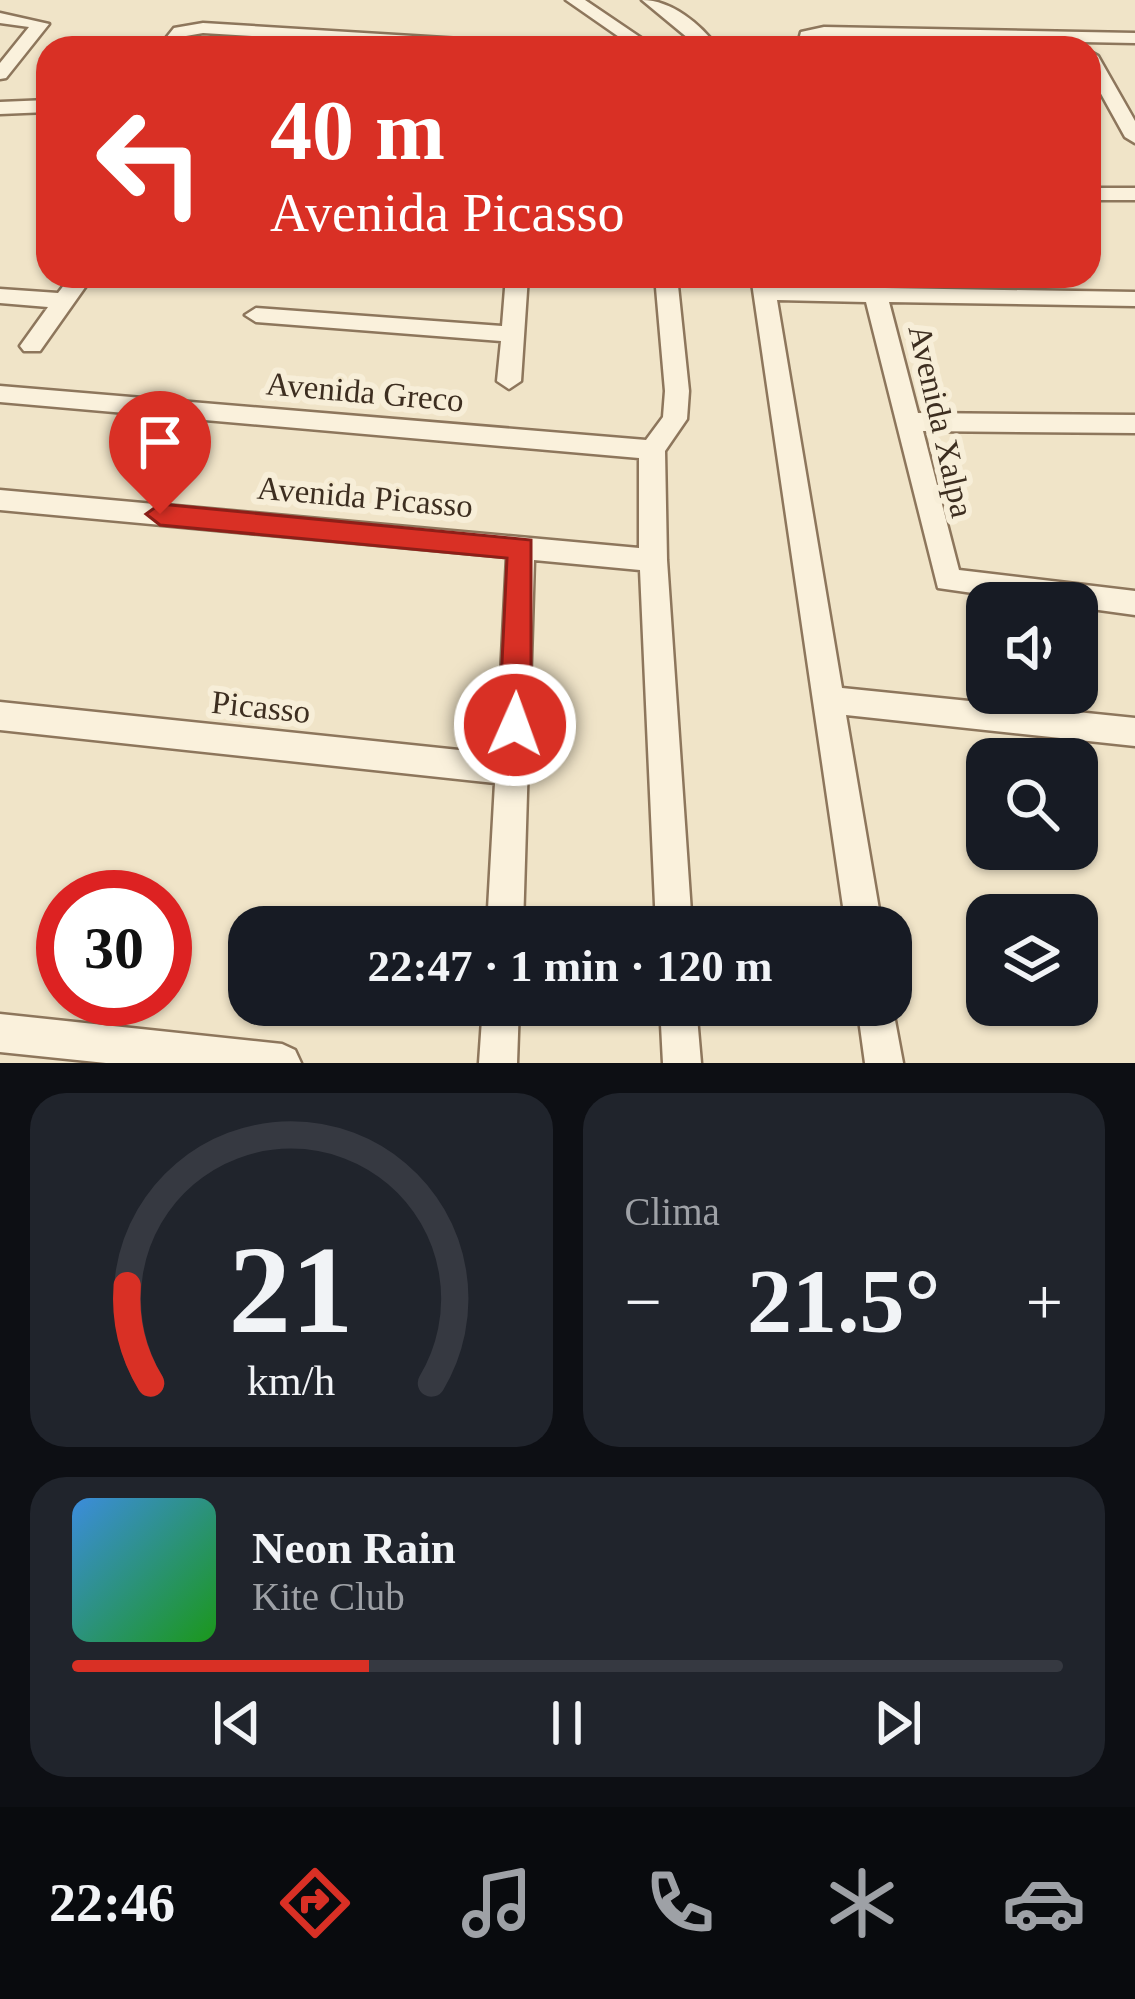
<!DOCTYPE html>
<html lang="es">
<meta charset="utf-8">
<style>
body{margin:0;font-family:"Times New Roman",serif;background:#20242c;color:#f1f3f6;height:100vh;display:flex;flex-direction:column;font-size:45px;white-space:nowrap}
*{box-sizing:border-box;margin:0}
p{font-size:39px;color:#9ea1a6}
.icon{flex:none;width:66px;height:66px;fill:none;stroke:currentColor;stroke-width:2;stroke-linecap:round;stroke-linejoin:round}
.map{position:relative;height:1063px;overflow:hidden}
.side{display:flex;flex-direction:column;gap:30px;padding:30px;background:#0d0f14;flex:1}
.side>*{flex:none}
.hud{position:absolute;left:36px;top:36px;width:1065px;height:252px;border-radius:36px;box-shadow:0 3px 9px #0004;background:#d93025;color:#fff;overflow:hidden}
.tools{position:absolute;left:966px;top:582px;display:grid;gap:24px}
.tools a{display:grid;place-items:center;width:132px;height:132px;border-radius:24px;background:#171b24;box-shadow:0 3px 9px #0004;font-size:60px}
.speed{position:absolute;left:36px;top:870px;display:flex;gap:24px;font-size:60px;font-weight:700;text-align:center}
.speed>*{display:grid;place-content:center;width:156px;height:156px;border-radius:50%;background:#171b24;box-shadow:0 3px 9px #0004;line-height:1}
.speed .limit{border:18px solid #d22;background:#fff;color:#111}
.pin{position:absolute;display:grid;place-items:center;width:102px;height:102px;color:#fff;margin:-123px -51px;border-radius:50% 50% 50% 0;rotate:-45deg;box-shadow:0 0 12px #0007}
.pin .icon{rotate:45deg}
.me{position:absolute;width:132px;margin:-66px;rotate:2deg;stroke-linejoin:round;filter:drop-shadow(0 0 9px #0008)}
.turn{display:flex;align-items:center;gap:42px;height:252px;padding:0 36px;font-size:54px}
.turn .icon{width:156px;height:156px;stroke-width:2.5}
.turn b{display:block;font-size:84px;line-height:102px}
.big{font-size:90px;font-weight:800;line-height:1.1}
.side .widget{flex:1;display:flex;flex-direction:column;justify-content:center;gap:18px;min-width:0;padding:0 42px;border-radius:36px;background:#20242c}
.side .dial{align-items:center;gap:0}
.dial svg{height:312px;overflow:visible;fill:none;stroke:#363941;stroke-width:7;stroke-linecap:round;text-anchor:middle}
.dial text{fill:#f1f3f6;stroke:none}
.song{display:flex;align-items:center;gap:36px}
.cover{width:144px;height:144px;border-radius:18px;background:linear-gradient(135deg,hsl(210 70% 55%),hsl(120 70% 35%))}
.played{height:12px;border-radius:6px;background:linear-gradient(90deg,#d93025 30%,#363941 30%)}
.keys{display:flex;justify-content:space-around;direction:ltr}
.heat{display:flex;justify-content:space-between;align-items:center;font-size:66px;direction:ltr}
.side .tiles{flex:1;display:grid;gap:30px;grid-template-columns:1fr 1fr}
.widget:last-child{grid-column:span 2}
.trip{position:absolute;left:228px;top:906px;width:684px;height:120px;border-radius:36px;background:#171b24;box-shadow:0 3px 9px #0004;font-weight:800;line-height:120px;text-align:center}
.tabs{display:flex;height:192px;justify-content:space-around;align-items:center;background:#090b0e;color:#9ea1a6}
.tabs .icon{width:84px;height:84px}
.tabs .current{color:#d93025}
.tabs b{font-size:54px;color:#f1f3f6}
.map>svg:first-child{display:block}
</style>
<div class="map">
<svg width="1135" height="1063" viewBox="0 0 1135 1063">
<rect width="100%" height="100%" fill="#f0e4c8"/>
<g fill="none" stroke-linecap="round" stroke-linejoin="round">
<g stroke="#8d765c" stroke-width="5">
<path id="street" d="M566,0h19l71,48h-21z
M642,0c29,0 59,24 76,48h-18z
M0,13l49,11 -43,54 -6,1v-16l29,-36 -29,-4z
M203,23l325,20 9,5h-92l-242,-15 -17,3 -10,12h-18l16,-20z
M824,27l311,6v10l-311,-6 -9,2v9h-18l4,-16z
M1089,51l9,5 37,65v22l-10,-6 -36,-65z
M48,100v12l-48,2v-12z
M1089,188h46v12h-46z
M71,276h22l-53,75h-16l-4,-5 28,-39 -48,-4v-14l58,4z
M506,276h22l-7,105 -12,8 -12,-8 4,-40 -245,-19 -11,-7 11,-7 246,18z
M655,276h22l12,115 -2,28 -22,32 2,109 25,367h-36l-16,-357 -106,-10 -11,367h-36l8,-144 -495,-53v-28l497,52 10,-197 -507,-47v-20l639,58v-90l-639,-56v-16l646,54 17,-23 2,-26z
M751,276h22l2,10 88,1 -3,-11h22l3,12 250,4v14l-246,-4 29,111 217,2v18l-212,-2 36,139 176,21v24l-58,-8v-4h-35l-104,-15 -72,-286 -89,-2 65,388 293,30v28l-289,-31 36,212h-36z
M891,999l12,64h-38l-8,-58h34z
M483,1005h36l-2,58h-38z
M660,1005h36l5,58h-38z
M0,1014l282,30 13,6 6,13h-195l-106,-11z"/>
</g>
<use href="#street" fill="#faf1dc" fill-rule="evenodd"/>
</g>
<path fill="#d93025" stroke="#8d1f18" stroke-width="3" d="M160,504l371,36v185l-5,10 -11,4 -11,-4 -5,-10 8,-167 -347,-33 -14,-11z"/>
<g text-anchor="middle" dominant-baseline="central" stroke-width="12" stroke-linejoin="round" paint-order="stroke">
<g font-size="33" fill="#3d2e20" stroke="#f7eed8">
<text transform="translate(365 392) rotate(5)">Avenida Greco</text>
<text transform="translate(941 421) rotate(77)">Avenida Xalpa</text>
<text transform="translate(365 497) rotate(5)">Avenida Picasso</text>
<text transform="translate(261 707) rotate(6)">Picasso</text>
</g>
</g>
</svg>
<div class="tools">
<a><svg class="icon" aria-label="sound" viewBox="0 0 24 24"><path d="M4 9h4l5-4v14l-5-4H4zM17 9q2 3 0 6"/></svg></a>
<a><svg class="icon" aria-label="search" viewBox="0 0 24 24"><circle cx="10" cy="10" r="6"/><path d="M15 15l6 6"/></svg></a>
<a><svg class="icon" aria-label="layers" viewBox="0 0 24 24"><path d="M12 4l9 5-9 5-9-5zM3 14l9 5 9-5"/></svg></a>
</div>
<div class="speed"><div class="limit">30</div></div>
<div class="pin" style="left:160px;top:514px;background:#d93025"><svg class="icon" aria-label="arrive" viewBox="0 0 24 24"><path d="M6 21V4h12l-3 4 3 4H6"/></svg></div>
<svg class="me" style="left:515px;top:725px" viewBox="-20 -20 40 40"><circle r="17" fill="#d93025" stroke="#fff" stroke-width="3"/><path d="M0-11L8 9 0 5-8 9z" fill="#fff"/></svg>
<div class="trip">22:47 · 1 min · 120 m</div>
<div class="hud">
<div class="turn"><svg class="icon" aria-label="left" viewBox="0 0 24 24"><path d="M17 20v-9H6M10 6l-5 5 5 5"/></svg><div><b>40 m</b>Avenida Picasso</div></div>
</div>
</div>
<section class="side">
<div class="tiles">
<div class="widget dial"><svg viewBox="0 0 100 80">
<path d="M14 69A42 42 0 1 1 86 69"/>
<path d="M14 69A42 42 0 0 1 8 44" stroke="#d93025"/>
<text x="50" y="56" font-size="32" font-weight="700">21</text>
<text x="50" y="72" font-size="11">km/h</text>
</svg></div>
<div class="widget"><p>Clima</p>
<div class="heat"><a>−</a><b class="big">21.5°</b><a>+</a></div>
</div>
<div class="widget">
<div class="song"><i class="cover"></i><div><b>Neon Rain</b><p>Kite Club</p></div></div>
<div class="played"></div>
<div class="keys"><svg class="icon" aria-label="previous" viewBox="0 0 24 24"><path d="M18 5L8 12l10 7zM5 5v14"/></svg><svg class="icon" aria-label="pause" viewBox="0 0 24 24"><path d="M8 5v14M16 5v14"/></svg><svg class="icon" aria-label="next" viewBox="0 0 24 24"><path d="M6 5l10 7-10 7zM19 5v14"/></svg></div>
</div>
</div>
</section>
<nav class="tabs">
<b>22:46</b>
<svg class="icon current" aria-label="directions" viewBox="0 0 24 24"><path d="M12 3l9 9-9 9-9-9zM9 14v-3h6M13 9l2 2-2 2"/></svg>
<svg class="icon" aria-label="music" viewBox="0 0 24 24"><path d="M9 18V5l10-2v13"/><circle cx="6" cy="18" r="3"/><circle cx="16" cy="16" r="3"/></svg>
<svg class="icon" aria-label="phone" viewBox="0 0 24 24"><path d="M5 4h4l2 5-3 2q2 4 5 5l2-3 5 2v4C11 20 4 13 5 4z"/></svg>
<svg class="icon" aria-label="climate" viewBox="0 0 24 24"><path d="M12 3v18M4 7l16 10M4 17L20 7"/></svg>
<svg class="icon" aria-label="car" viewBox="0 0 24 24"><path d="M5 17H2v-5l4-1 3-4h7l3 4 3 1v5h-3M9 17h6M6 11h13"/><circle cx="7" cy="17" r="2"/><circle cx="17" cy="17" r="2"/></svg>
</nav>
